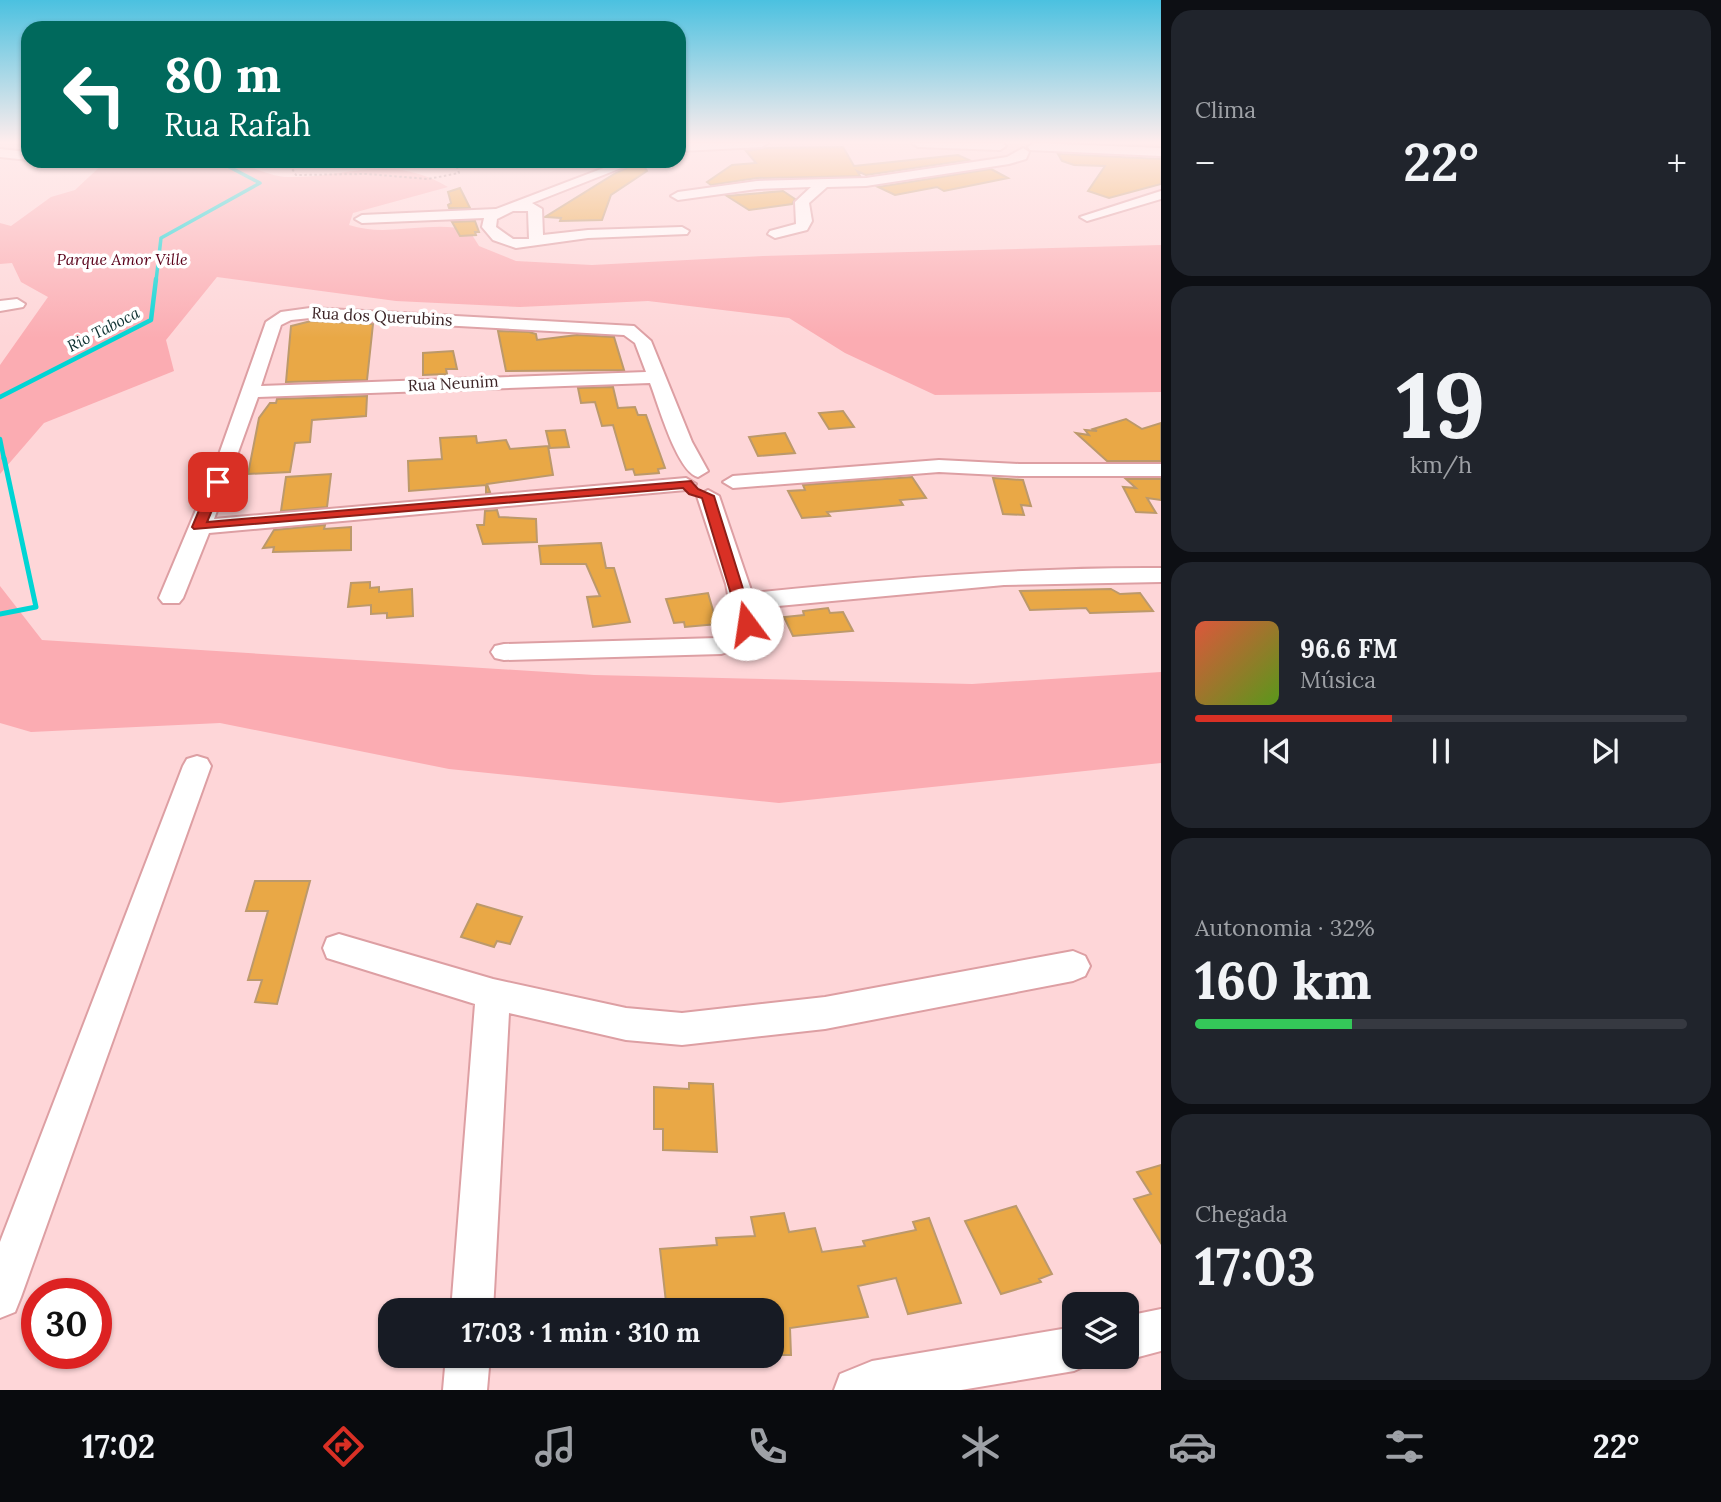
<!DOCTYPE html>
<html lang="pt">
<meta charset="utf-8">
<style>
body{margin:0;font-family:Lora,serif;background:#20242c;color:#f1f3f6;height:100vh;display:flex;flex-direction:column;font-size:26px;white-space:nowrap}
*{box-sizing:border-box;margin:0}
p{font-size:23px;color:#9ea1a6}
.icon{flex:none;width:38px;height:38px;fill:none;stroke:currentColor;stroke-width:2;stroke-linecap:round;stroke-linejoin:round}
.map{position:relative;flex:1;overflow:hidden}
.side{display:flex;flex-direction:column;gap:10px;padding:10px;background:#0d0f14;width:560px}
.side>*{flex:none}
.banner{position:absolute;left:21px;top:21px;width:665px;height:147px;border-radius:21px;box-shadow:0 2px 5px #0004;background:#00695c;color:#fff;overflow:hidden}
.fabs{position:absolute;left:1062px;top:1292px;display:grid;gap:14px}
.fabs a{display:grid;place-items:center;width:77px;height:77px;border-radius:14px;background:#171b24;box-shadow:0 2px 5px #0004;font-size:35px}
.speed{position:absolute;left:21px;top:1278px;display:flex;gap:14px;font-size:35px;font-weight:700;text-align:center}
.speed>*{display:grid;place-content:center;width:91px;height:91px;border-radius:50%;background:#171b24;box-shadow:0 2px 5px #0004;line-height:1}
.speed .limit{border:10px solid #d22;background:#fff;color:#111}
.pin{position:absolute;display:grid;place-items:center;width:60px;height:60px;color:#fff;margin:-30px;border-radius:14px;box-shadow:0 4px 10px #0006}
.me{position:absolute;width:77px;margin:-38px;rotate:346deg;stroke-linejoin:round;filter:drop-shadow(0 0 5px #0008)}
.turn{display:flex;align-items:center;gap:24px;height:147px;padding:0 28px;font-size:32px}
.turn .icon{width:91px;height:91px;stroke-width:2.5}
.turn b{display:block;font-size:49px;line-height:60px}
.big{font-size:52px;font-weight:800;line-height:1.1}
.side .widget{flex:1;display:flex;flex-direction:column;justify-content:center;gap:10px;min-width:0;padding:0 24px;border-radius:21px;background:#20242c}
.side .dial{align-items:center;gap:0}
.dial b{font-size:91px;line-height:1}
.song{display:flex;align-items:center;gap:21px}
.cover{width:84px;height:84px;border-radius:10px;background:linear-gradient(135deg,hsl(10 70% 55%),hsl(90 70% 35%))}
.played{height:7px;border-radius:4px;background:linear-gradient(90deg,#d93025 40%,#363941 40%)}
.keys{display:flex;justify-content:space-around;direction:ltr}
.heat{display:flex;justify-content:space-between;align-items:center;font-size:38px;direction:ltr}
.charge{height:10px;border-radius:5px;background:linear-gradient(90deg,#34c759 32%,#363941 0)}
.trip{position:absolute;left:378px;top:1298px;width:406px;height:70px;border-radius:21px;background:#171b24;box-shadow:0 2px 5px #0004;font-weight:800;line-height:70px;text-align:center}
.dock{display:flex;height:112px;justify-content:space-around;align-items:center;background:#090b0e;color:#9ea1a6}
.dock .icon{width:49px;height:49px}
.dock .active{color:#d93025}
.dock b{font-size:32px;color:#f1f3f6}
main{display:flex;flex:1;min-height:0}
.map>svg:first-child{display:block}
</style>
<main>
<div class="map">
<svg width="1161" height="1390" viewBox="0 0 1161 1390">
<rect width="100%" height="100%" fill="#fed6d8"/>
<path fill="#fbacb2" d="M106,161h139l3,6c12,3 25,9 37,10 59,2 105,-25 163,10l-95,26 -4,12c38,13 80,-5 120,5l10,16 37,15 76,4 171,-9 398,-11v147l-226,3 -90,-42 -56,-35 -141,-17 -128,6 -124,-6 -179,-24 -51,63 8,31 -130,52 -44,51v-109l48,-68 -27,-15 -9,-19 -12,1v-41l11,3 40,-29 24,-7z
M0,586l42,54 552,35 378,9 189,-12v91l-382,40 -330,-34 -229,-46 -189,9 -31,-9z"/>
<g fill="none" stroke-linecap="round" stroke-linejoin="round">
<path stroke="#00d5d4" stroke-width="3.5" d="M156,281l5,-43 99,-55 -42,-22"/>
<path stroke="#00d5d4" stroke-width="4.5" d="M0,397l151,-77 5,-41
M0,439l4,20"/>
<path stroke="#00d5d4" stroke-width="5" d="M0,614l36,-7 -32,-149"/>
</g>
<path fill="#e9a846" stroke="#bc996b" stroke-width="2" d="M843,147l11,19 104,-11 11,5 -103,15 -9,-4 3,5 -103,2 -46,7 -4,-3 25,-17 24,-2 -10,-12 20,-3z
M1058,154l103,5v25l-52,14 -21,-7 17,-25 -31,-1 -12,-4z
M641,161l6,10 -36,24 -9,25 -42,1 1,-3 -16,-1 71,-44z
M991,169l17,9 -64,13 -7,-4 -42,8 -17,-8z
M460,188l10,20h-21l-1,-3 3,-2 -3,-11z
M783,191l12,8 -3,5 -43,6 -22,-14z
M475,221l4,11h-4l1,3 -16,1 -8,-14z
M311,321l62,3 -6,56 -81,2 5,-56z
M498,331l31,1 7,2 1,6 40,-5 37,2 10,33 -118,1z
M453,351l4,18h-11l1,5 -24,1v-22z
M613,387l5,21 17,-1 3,8h8l19,53 -7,1 1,4 -24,2 -2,-6 -7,1 -13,-45 -11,1 -7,-24 -14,1 -3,-15z
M367,396l-1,20 -54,4 -2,22 -15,1 -5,29 -42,2 11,-56 11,-15h6l1,-4z
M843,411l11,16 -25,2 -10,-16z
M1126,419l16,10 19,-6v38h-54l-31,-28 13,2 -4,-5 12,1 -4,-2z
M565,430l4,17 -19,1 -4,-17z
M785,433l10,20 -37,3 -9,-19z
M476,436l1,7 29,-3 4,9 38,-3 5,29 -66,9 3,8 -4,1v-8l-77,6 -1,-30 34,-2 -2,-21z
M331,474l-4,33 -46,4 5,-34z
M912,477l14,21 -26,2 3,5 -76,7 3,4 -28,2 -14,-27 17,-1 -2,-5z
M993,478l30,2 8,26 -10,-1 3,10 -21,-1z
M1126,479h35v21l-14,-2 9,15 -20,-1 -13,-25 13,1z
M497,510l2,7 37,2 1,23 -54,2 -6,-19h7l1,-14z
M325,525l-1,4 27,-2v23l-78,2 1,-5 -11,1 11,-18z
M601,543l5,25h8l16,54 -37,5 -6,-30 13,-1 -14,-32h-45l-2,-18z
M370,582v6l9,-1v5l33,-3 1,27 -26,2v-5l-16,1v-9l-23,2 3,-24z
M1111,589l9,5 20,-1 13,18 -63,2 -4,-5 -56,2 -10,-19z
M708,593l9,31 -32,3 -1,-5 -10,1 -8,-24z
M828,608l2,5 13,-1 10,19 -60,5 -9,-19 20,-2 -1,-4z
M255,881h55l-33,123 -22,-2 7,-22h-14l20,-69h-22z
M477,904l45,13 -12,27 -13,-3 -3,6 -33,-10z
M689,1083l24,1 4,68 -54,-2v-21h-9v-42l35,2z
M1161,1165v78l-27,-44 17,-5 -14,-22z
M1016,1206l36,68 -13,5 2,3 -40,12 -36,-73z
M784,1213l5,19 26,-4 7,24 43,-6 -2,-5 53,-11 -3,-8 16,-4 32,85 -53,11 -12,-36 -38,8 10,31 -78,11 1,27h-19v-44h-105l-7,-62 57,-4 -1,-7 39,-2 -4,-19z"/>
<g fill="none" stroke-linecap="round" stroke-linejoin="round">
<g stroke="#dd9fa3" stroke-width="4">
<path id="minor" d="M681,143h87l-6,4 -81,4z
M912,143h91l3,3 -6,4 -82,-3z
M1034,143l127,5v8l-131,-6 -2,-3z
M1023,148l6,4 -3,7 -17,5 -143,22 -39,1 -18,16 3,18 -5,9 -32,8 -7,-4 2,-3 26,-7 -1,-22 16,-15 -54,2 -79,11 -7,-4 7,-4 79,-11 109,-3 141,-21z
M0,149l28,3v8l-28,-3z
M622,161h17l-107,42 10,6 1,26 45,-5 94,-3 7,4 -2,3 -99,4 -72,10 -23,-8 -11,-13 2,-9 -122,5 -7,-4 7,-4 134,-6zM513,211h15l1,28h-16l-17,-12 1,-8z
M1161,191v8l-74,22 -7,-4z
M17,299l8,5 -2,3 -23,4v-10z
M310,308l324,18 17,15 41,101 16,29 -10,6c-21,-5 -40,-74 -48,-94l-392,14 -44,122 472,-41 10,6 -10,6 -477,43 -26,65 -4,5h-16l-4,-5 58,-138 49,-138 15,-10zM310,318l314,17 11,8 11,29 -385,14 20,-61 10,-5z
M939,460l80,4h142v12h-142l-80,-4 -206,16 -10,-6 10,-6z
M708,490l11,6 33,97c136,-14 272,-26 409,-25v14l-157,3 -248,23c6,27 -10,39 -35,46l-217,6 -9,-2 -4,-6 4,-6 9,-2 214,-6 16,-11 -8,-43 -29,-88z
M197,756l10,3 4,7 -190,531 -6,15 -15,6v-76l183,-476 4,-7z
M339,934l154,45 133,29 56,5 143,-16 248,-46 12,5 5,10 -5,10 -12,5 -248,48 -143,16 -56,-5 -117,-27 -16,298h-42l24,-307 -148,-46 -4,-10 4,-10z
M1161,1309v42l-34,9 -8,-4h8v-40z
M1074,1327v29h19l-4,8 -15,7 -113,19h-127l6,-16 32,-13z
M446,1356h44l-3,34h-44z"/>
</g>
<path stroke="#a88789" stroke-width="2" stroke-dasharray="2.5 2.5" stroke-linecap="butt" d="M287,161l9,14 71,-1 61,5 31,-6 -4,-12"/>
<use href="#minor" fill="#fff" fill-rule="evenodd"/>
</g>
<linearGradient id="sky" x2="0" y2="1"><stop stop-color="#4bc1e0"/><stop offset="0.42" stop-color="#ffeded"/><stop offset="1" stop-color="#ffeded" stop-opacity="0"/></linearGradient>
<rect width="1161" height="338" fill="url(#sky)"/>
<path fill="#d93025" stroke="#8d1f18" stroke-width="2" d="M218,478l6,4 -17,40 484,-41 7,8 16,7 40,128 -7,5 -7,-5 -38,-126 -13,-4 -6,-6 -489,41 -2,-2 19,-45z"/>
<g text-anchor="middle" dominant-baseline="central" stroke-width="7" stroke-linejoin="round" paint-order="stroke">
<g font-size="16" font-style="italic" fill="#590019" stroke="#fff">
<text x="122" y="259">Parque Amor Ville</text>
</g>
<g font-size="16" fill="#3c2426" stroke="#fff">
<text transform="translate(382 316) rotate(3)">Rua dos Querubins</text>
<text transform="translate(453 383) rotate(-3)">Rua Neunim</text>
</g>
<g font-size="16" font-style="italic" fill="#0d3030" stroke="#fff">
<text transform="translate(103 329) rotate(-27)">Rio Taboca</text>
</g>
</g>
</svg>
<div class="fabs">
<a><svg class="icon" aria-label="layers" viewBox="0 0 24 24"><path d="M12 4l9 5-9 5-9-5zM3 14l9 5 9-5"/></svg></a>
</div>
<div class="speed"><div class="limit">30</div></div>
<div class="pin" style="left:218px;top:482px;background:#d93025"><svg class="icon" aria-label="arrive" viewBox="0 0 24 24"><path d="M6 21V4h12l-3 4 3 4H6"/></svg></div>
<svg class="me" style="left:747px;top:624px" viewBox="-20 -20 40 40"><circle r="19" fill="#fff"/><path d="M0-13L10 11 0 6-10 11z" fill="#d93025"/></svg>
<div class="trip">17:03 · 1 min · 310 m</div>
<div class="banner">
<div class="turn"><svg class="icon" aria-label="left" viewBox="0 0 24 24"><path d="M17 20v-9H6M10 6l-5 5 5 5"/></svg><div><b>80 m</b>Rua Rafah</div></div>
</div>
</div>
<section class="side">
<div class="widget"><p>Clima</p>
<div class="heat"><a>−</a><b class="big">22°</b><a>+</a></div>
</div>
<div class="widget dial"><b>19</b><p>km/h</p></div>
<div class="widget">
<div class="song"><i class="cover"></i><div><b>96.6 FM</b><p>Música</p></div></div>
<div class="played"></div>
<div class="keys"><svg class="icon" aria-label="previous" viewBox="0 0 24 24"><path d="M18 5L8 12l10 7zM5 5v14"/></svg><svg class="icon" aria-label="pause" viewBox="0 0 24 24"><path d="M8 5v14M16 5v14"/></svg><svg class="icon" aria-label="next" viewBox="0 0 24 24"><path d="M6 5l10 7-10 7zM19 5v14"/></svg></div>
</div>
<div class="widget"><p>Autonomia · 32%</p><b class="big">160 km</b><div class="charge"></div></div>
<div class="widget"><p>Chegada</p><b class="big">17:03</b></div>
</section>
</main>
<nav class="dock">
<b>17:02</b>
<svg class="icon active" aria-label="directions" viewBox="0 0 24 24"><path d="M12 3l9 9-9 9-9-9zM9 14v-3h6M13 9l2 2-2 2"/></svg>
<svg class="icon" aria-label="music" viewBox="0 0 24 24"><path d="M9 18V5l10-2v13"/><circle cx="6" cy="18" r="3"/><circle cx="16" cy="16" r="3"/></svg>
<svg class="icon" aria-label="phone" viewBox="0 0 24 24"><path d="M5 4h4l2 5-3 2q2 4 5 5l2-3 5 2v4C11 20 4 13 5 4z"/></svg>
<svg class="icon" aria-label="climate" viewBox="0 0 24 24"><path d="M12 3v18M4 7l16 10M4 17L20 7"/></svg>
<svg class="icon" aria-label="car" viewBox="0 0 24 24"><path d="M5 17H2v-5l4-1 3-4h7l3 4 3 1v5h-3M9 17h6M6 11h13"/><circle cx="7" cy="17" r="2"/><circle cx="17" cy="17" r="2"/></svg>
<svg class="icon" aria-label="filters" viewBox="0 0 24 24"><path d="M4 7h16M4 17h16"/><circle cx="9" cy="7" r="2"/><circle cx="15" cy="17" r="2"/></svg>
<b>22°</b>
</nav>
